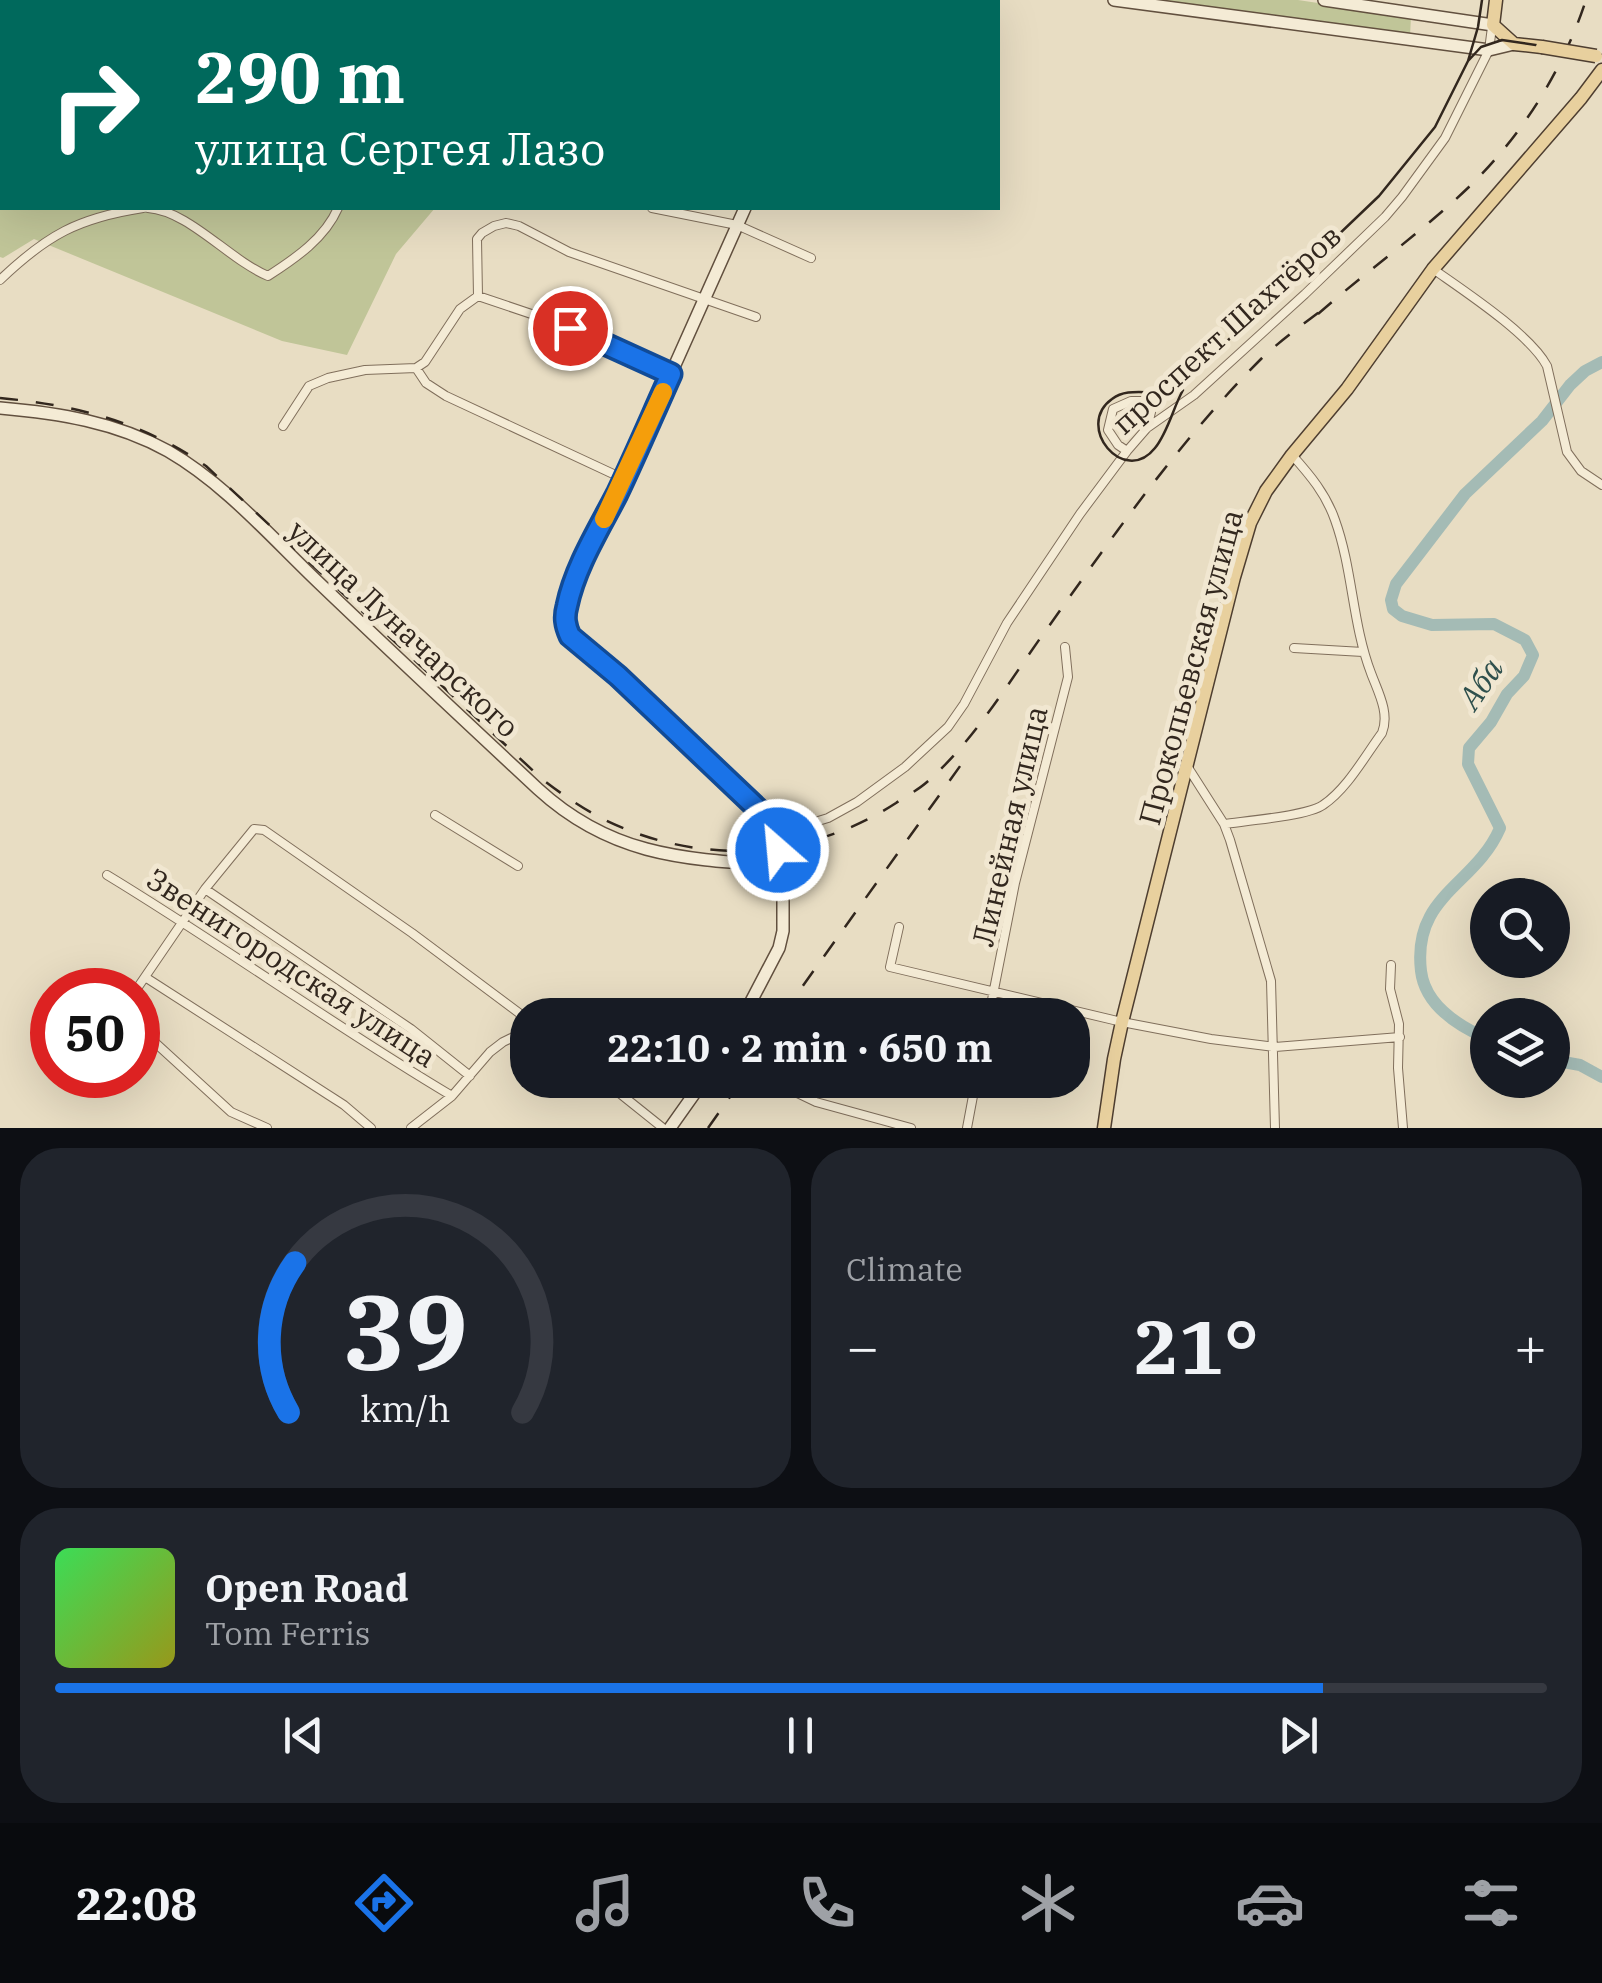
<!DOCTYPE html>
<meta charset="utf-8">
<style>
body{margin:0;font-family:"IBM Plex Serif",serif;background:#20242c;color:#f1f3f6;height:100vh;display:flex;flex-direction:column;font-size:38px;white-space:nowrap}
*{box-sizing:border-box;margin:0}
p{font-size:32px;color:#9ea1a6}
.icon{flex:none;width:55px;height:55px;fill:none;stroke:currentColor;stroke-width:2;stroke-linecap:round;stroke-linejoin:round}
.map{position:relative;height:1128px;overflow:hidden}
.drawer{display:flex;flex-direction:column;gap:20px;padding:20px;background:#0d0f14;flex:1}
.drawer>*{flex:none}
.hud{position:absolute;left:0px;top:0px;width:1000px;height:210px;box-shadow:0 10px 40px #0002;background:#00695c;color:#fff;overflow:hidden}
.fabs{position:absolute;left:1470px;top:878px;display:grid;gap:20px}
.fabs a{display:grid;place-items:center;width:100px;height:100px;border-radius:50%;background:#171b24;box-shadow:0 10px 40px #0002;font-size:50px}
.speed{position:absolute;left:30px;top:968px;display:flex;gap:20px;font-size:50px;font-weight:700;text-align:center}
.speed>*{display:grid;place-content:center;width:130px;height:130px;border-radius:50%;background:#171b24;box-shadow:0 10px 40px #0002;line-height:1}
.speed .limit{border:15px solid #d22;background:#fff;color:#111}
.pin{position:absolute;display:grid;place-items:center;width:85px;height:85px;color:#fff;margin:-42px;border:5px solid #fff;border-radius:50%;box-shadow:0 2px 10px #0007}
.me{position:absolute;width:110px;margin:-55px;rotate:333deg;stroke-linejoin:round;filter:drop-shadow(0 0 8px #0008)}
.turn{display:flex;align-items:center;gap:35px;height:210px;padding:0 30px;font-size:45px}
.turn .icon{width:130px;height:130px;stroke-width:2.5}
.turn b{display:block;font-size:70px;line-height:85px}
.big{font-size:75px;font-weight:800;line-height:1.1}
.drawer .widget{flex:1;display:flex;flex-direction:column;justify-content:center;gap:15px;min-width:0;padding:0 35px;border-radius:40px;background:#20242c}
.drawer .dial{align-items:center;gap:0}
.dial svg{height:260px;overflow:visible;fill:none;stroke:#363941;stroke-width:7;stroke-linecap:round;text-anchor:middle}
.dial text{fill:#f1f3f6;stroke:none}
.song{display:flex;align-items:center;gap:30px}
.cover{width:120px;height:120px;border-radius:15px;background:linear-gradient(135deg,hsl(130 70% 55%),hsl(60 70% 35%))}
.played{height:10px;border-radius:5px;background:linear-gradient(90deg,#1a73e8 85%,#363941 85%)}
.keys{display:flex;justify-content:space-around;direction:ltr}
.heat{display:flex;justify-content:space-between;align-items:center;font-size:55px;direction:ltr}
.drawer .tiles{flex:1;display:grid;gap:20px;grid-template-columns:1fr 1fr}
.widget:last-child{grid-column:span 2}
.trip{position:absolute;left:510px;top:998px;width:580px;height:100px;border-radius:40px;background:#171b24;box-shadow:0 10px 40px #0002;font-weight:800;line-height:100px;text-align:center}
.menu{display:flex;height:160px;justify-content:space-around;align-items:center;background:#090b0e;color:#9ea1a6}
.menu .icon{width:70px;height:70px}
.menu .current{color:#1a73e8}
.menu b{font-size:45px;color:#f1f3f6}
.map>svg:first-child{display:block}
</style>
<div class="map">
<svg width="1602" height="1128" viewBox="0 0 1602 1128">
<rect width="100%" height="100%" fill="#e8ddc3"/>
<path fill="#c0c598" d="M0,0h563l-1,2h-560v206h433l-39,46 -49,101 -65,-14 -248,-102 -31,19 -3,-1z
M1141,0h157l113,17 -1,19z"/>
<g fill="none" stroke-linecap="round" stroke-linejoin="round">
<path stroke="#a4bbb5" stroke-width="12" d="M1488,1039c-30,-13 -63,-34 -67,-68 -9,-76 54,-85 79,-143l-32,-64 1,-16 22,-26 16,-28 17,-18 9,-21 -8,-15 -31,-16 -62,1 -30,-9 -9,-7 -2,-9 5,-16 69,-90 77,-73 28,-36 15,-14 17,-9
M1552,1060l28,5 22,12"/>
<g stroke="#806f5c" stroke-width="10">
<path id="minor" d="M409,2l2,-2
M0,40h2
M148,208c41,3 80,51 120,68 28,-18 57,-38 70,-68
M652,208l85,17 74,33
M1433,269c31,22 97,65 114,97l20,86 14,19 21,14
M0,280c47,-45 78,-62 143,-72
M478,296l92,31 101,47
M416,368l10,15 20,13 178,83
M283,426l26,-40 19,-8 37,-8 51,-2 9,-6 35,-53 18,-13 -1,-57 5,-6 12,-7 12,-3 13,3 50,26 187,65
M1127,451l-9,-6 -10,-15 5,-21 18,-8h20v11l-4,16
M1294,648l69,4
M1187,766l37,58 6,16 41,141 4,147
M435,815l83,51
M1224,824c21,-3 84,-8 99,-19 24,-16 42,-49 59,-72 8,-20 -4,-41 -11,-60 -19,-50 -18,-103 -36,-153 -9,-26 -25,-45 -43,-65
M776,834l52,-16 29,-16 48,-35 43,-40 16,-23 43,-81 73,-109 47,-63 20,-23 47,-33 111,-101 80,-77 17,-20 43,-59 44,-88 3,-23
M107,875c117,71 227,151 345,221
M205,889l206,140 59,47
M899,927l-9,40 232,55 89,17 64,8 125,-10
M1391,965l-1,24 9,35 -1,44 5,60
M145,977l199,128 27,23
M136,990l69,-101 49,-60 10,1 148,103 107,80 9,16
M989,1015l26,-132 53,-206 -3,-30
M138,1027l93,85 36,16
M603,1080l60,48
M770,1080l46,22 95,26
M411,1128l41,-32 38,-44 13,-10 25,-12
M967,1128l9,-48"/>
</g>
<g stroke="#62503f" stroke-width="14">
<path id="secondary" d="M1114,0l375,50 25,-6
M1324,0l169,25
M821,2l1,-2
M0,408c58,5 116,14 168,43 57,33 102,85 149,130 73,70 147,139 221,208 71,65 141,70 232,76l9,-3
M744,1015l35,-67 4,-17v-52l-7,-45 -15,-22 -41,-40 -102,-96 -49,-40 -4,-12v-10l17,-49 42,-86 121,-271
M670,1128l34,-48"/>
</g>
<g stroke="#4e3e30" stroke-width="15">
<path id="primary" d="M1496,0l-3,25 21,19 28,3
M1104,1128l10,-69 8,-37 112,-445 16,-54 16,-32 26,-36 55,-66 86,-120 148,-171 21,-28"/>
</g>
<use href="#minor" stroke="#f4ebd5" stroke-width="8"/>
<use href="#secondary" stroke="#f4ebd5" stroke-width="11"/>
<use href="#primary" stroke="#e8d09e" stroke-width="12"/>
<path stroke="#32271e" stroke-width="2.5" d="M1468,61l13,-14 21,-7 100,15
M1183,390c-10,18 -15,42 -28,58 -31,39 -81,-22 -43,-49 20,-15 46,1 68,-13l199,-190 56,-69 33,-66 10,-34 4,-27"/>
<path stroke="#32271e" stroke-width="2.5" stroke-dasharray="18 18" stroke-linecap="butt" d="M1318,314c50,-44 104,-82 152,-128 53,-52 93,-116 116,-186
M0,398c76,7 143,24 206,68l336,313c18,14 37,27 57,38 96,49 206,45 297,-14 10,-7 22,-13 31,-21 49,-43 84,-104 122,-156 66,-93 132,-187 213,-268 20,-19 43,-35 65,-52
M782,1015l186,-260
M708,1128l34,-48"/>
<g stroke="#4e3e30" stroke-width="15" stroke-linecap="butt">
<path id="primary-bridge" d="M1542,47l54,9"/>
</g>
<use href="#primary-bridge" stroke="#e8d09e" stroke-width="12"/>
</g>
<g fill="none" stroke-linecap="round" stroke-linejoin="round">
<g stroke="#114b97" stroke-width="25">
<path id="route" d="M570,328l101,46c-18,40 -35,80 -54,120 -18,35 -42,73 -50,112 -3,11 -2,19 3,30l48,40 143,136 15,22 2,16"/>
</g>
<use href="#route" stroke="#1a73e8" stroke-width="18"/>
<path stroke="#f59e0b" stroke-width="18" d="M604,519l59,-127"/>
</g>
<g text-anchor="middle" dominant-baseline="central" stroke-width="10" stroke-linejoin="round" paint-order="stroke">
<g font-size="30" fill="#32271e" stroke="#f1e7d1">
<text transform="translate(1226 329) rotate(-42)">проспект Шахтёров</text>
<text transform="translate(404 628) rotate(43)">улица Луначарского</text>
<text transform="translate(1190 667) rotate(-75)">Прокопьевская улица</text>
<text transform="translate(1009 826) rotate(-77)">Линейная улица</text>
<text transform="translate(292 967) rotate(33)">Звенигородская улица</text>
</g>
<g font-size="32" font-style="italic" fill="#2f504d" stroke="#f1e7d1">
<text transform="translate(1480 683) rotate(-56)">Аба</text>
</g>
</g>
</svg>
<div class="fabs">
<a><svg class="icon" aria-label="search" viewBox="0 0 24 24"><circle cx="10" cy="10" r="6"/><path d="M15 15l6 6"/></svg></a>
<a><svg class="icon" aria-label="layers" viewBox="0 0 24 24"><path d="M12 4l9 5-9 5-9-5zM3 14l9 5 9-5"/></svg></a>
</div>
<div class="speed"><div class="limit">50</div></div>
<div class="pin" style="left:570px;top:328px;background:#d93025"><svg class="icon" aria-label="arrive" viewBox="0 0 24 24"><path d="M6 21V4h12l-3 4 3 4H6"/></svg></div>
<svg class="me" style="left:778px;top:850px" viewBox="-20 -20 40 40"><circle r="17" fill="#1a73e8" stroke="#fff" stroke-width="3"/><path d="M0-11L8 9 0 5-8 9z" fill="#fff"/></svg>
<div class="trip">22:10 · 2 min · 650 m</div>
<div class="hud">
<div class="turn"><svg class="icon" aria-label="right" viewBox="0 0 24 24"><path d="M7 20v-9h11M14 6l5 5-5 5"/></svg><div><b>290 m</b>улица Сергея Лазо</div></div>
</div>
</div>
<section class="drawer">
<div class="tiles">
<div class="widget dial"><svg viewBox="0 0 100 80">
<path d="M14 69A42 42 0 1 1 86 69"/>
<path d="M14 69A42 42 0 0 1 16 23" stroke="#1a73e8"/>
<text x="50" y="56" font-size="32" font-weight="700">39</text>
<text x="50" y="72" font-size="11">km/h</text>
</svg></div>
<div class="widget"><p>Climate</p>
<div class="heat"><a>−</a><b class="big">21°</b><a>+</a></div>
</div>
<div class="widget">
<div class="song"><i class="cover"></i><div><b>Open Road</b><p>Tom Ferris</p></div></div>
<div class="played"></div>
<div class="keys"><svg class="icon" aria-label="previous" viewBox="0 0 24 24"><path d="M18 5L8 12l10 7zM5 5v14"/></svg><svg class="icon" aria-label="pause" viewBox="0 0 24 24"><path d="M8 5v14M16 5v14"/></svg><svg class="icon" aria-label="next" viewBox="0 0 24 24"><path d="M6 5l10 7-10 7zM19 5v14"/></svg></div>
</div>
</div>
</section>
<nav class="menu">
<b>22:08</b>
<svg class="icon current" aria-label="directions" viewBox="0 0 24 24"><path d="M12 3l9 9-9 9-9-9zM9 14v-3h6M13 9l2 2-2 2"/></svg>
<svg class="icon" aria-label="music" viewBox="0 0 24 24"><path d="M9 18V5l10-2v13"/><circle cx="6" cy="18" r="3"/><circle cx="16" cy="16" r="3"/></svg>
<svg class="icon" aria-label="phone" viewBox="0 0 24 24"><path d="M5 4h4l2 5-3 2q2 4 5 5l2-3 5 2v4C11 20 4 13 5 4z"/></svg>
<svg class="icon" aria-label="climate" viewBox="0 0 24 24"><path d="M12 3v18M4 7l16 10M4 17L20 7"/></svg>
<svg class="icon" aria-label="car" viewBox="0 0 24 24"><path d="M5 17H2v-5l4-1 3-4h7l3 4 3 1v5h-3M9 17h6M6 11h13"/><circle cx="7" cy="17" r="2"/><circle cx="17" cy="17" r="2"/></svg>
<svg class="icon" aria-label="filters" viewBox="0 0 24 24"><path d="M4 7h16M4 17h16"/><circle cx="9" cy="7" r="2"/><circle cx="15" cy="17" r="2"/></svg>
</nav>
